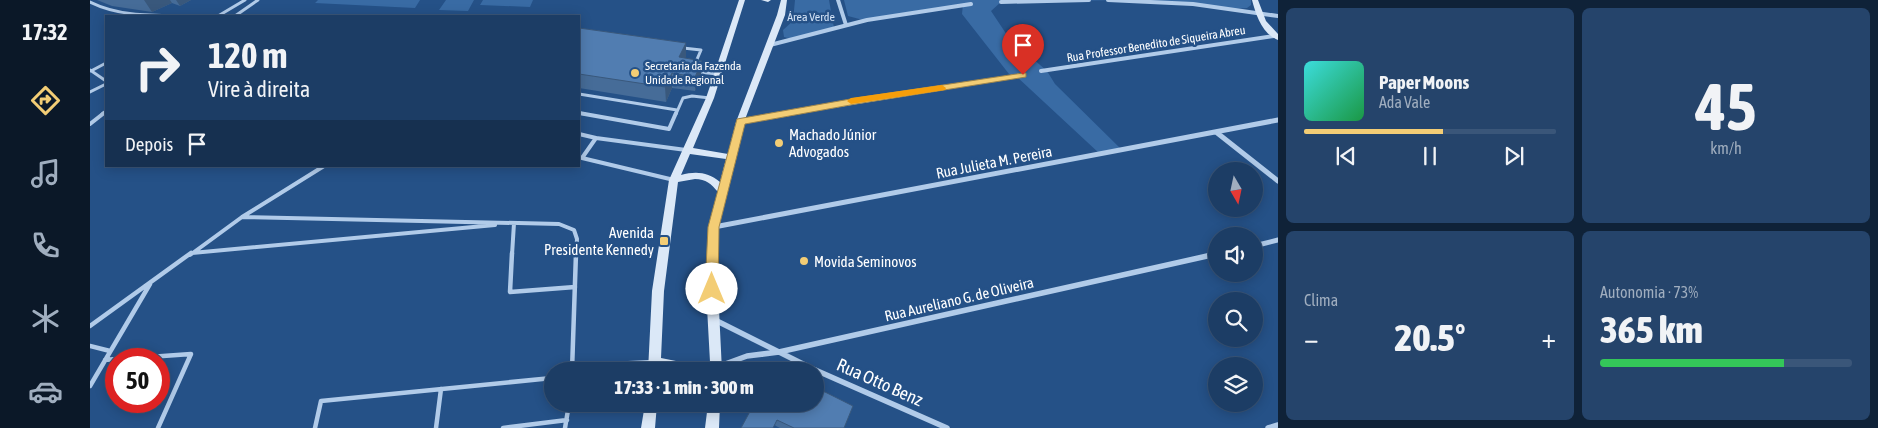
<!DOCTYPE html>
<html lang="pt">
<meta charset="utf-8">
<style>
body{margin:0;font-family:"Asap Condensed",sans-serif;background:#25446b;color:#f1f3f6;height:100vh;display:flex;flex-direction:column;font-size:19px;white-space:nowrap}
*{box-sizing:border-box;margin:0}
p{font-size:16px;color:#a0aebf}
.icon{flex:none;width:28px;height:28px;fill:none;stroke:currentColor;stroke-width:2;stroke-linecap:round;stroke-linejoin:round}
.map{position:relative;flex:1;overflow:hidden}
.side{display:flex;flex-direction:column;gap:8px;padding:8px;background:#0f2238;width:600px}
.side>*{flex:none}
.hud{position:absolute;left:15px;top:15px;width:475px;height:152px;border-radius:0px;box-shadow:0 2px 12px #0003,0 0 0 1px #3a5679;background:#1c3d65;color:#f1f3f6;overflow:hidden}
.needle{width:32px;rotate:171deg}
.fabs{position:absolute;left:1118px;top:162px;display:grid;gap:10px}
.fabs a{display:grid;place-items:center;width:55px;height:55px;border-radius:50%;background:#1c3d65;box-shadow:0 2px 12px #0003,0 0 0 1px #3a5679;font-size:25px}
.speed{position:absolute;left:15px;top:348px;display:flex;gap:10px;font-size:25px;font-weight:700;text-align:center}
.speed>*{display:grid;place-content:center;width:65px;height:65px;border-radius:50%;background:#1c3d65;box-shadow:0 2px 12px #0003,0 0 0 1px #3a5679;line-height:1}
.speed .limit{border:8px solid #d22;background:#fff;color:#111}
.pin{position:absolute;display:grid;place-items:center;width:42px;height:42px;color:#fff;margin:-51px -21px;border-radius:50% 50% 50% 0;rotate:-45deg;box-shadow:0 0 5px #0007}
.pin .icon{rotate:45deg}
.me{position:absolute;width:55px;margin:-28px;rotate:0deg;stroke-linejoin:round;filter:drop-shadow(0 0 4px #0008)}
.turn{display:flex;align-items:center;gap:18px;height:105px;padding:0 20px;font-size:22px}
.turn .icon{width:65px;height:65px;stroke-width:2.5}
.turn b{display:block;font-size:35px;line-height:42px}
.then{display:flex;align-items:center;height:48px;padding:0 20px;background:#0003;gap:10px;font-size:19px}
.big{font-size:38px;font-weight:800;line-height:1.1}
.side .widget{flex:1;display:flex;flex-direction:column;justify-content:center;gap:8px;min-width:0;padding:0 18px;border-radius:8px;background:#25446b}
.side .dial{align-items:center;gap:0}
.dial b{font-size:65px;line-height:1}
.song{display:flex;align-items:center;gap:15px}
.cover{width:60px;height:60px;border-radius:8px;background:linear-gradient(135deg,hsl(180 70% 55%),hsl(140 70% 35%))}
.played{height:5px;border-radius:2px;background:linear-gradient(90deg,#f3cd75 55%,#3a5679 55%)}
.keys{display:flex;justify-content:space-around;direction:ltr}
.heat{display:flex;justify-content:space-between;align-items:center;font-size:28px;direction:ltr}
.charge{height:8px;border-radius:4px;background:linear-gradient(90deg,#34c759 73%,#3a5679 0)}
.side .tiles{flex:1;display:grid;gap:8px;grid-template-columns:repeat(2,1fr)}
.trip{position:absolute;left:454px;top:362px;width:280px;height:50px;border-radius:25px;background:#1c3d65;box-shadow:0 2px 12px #0003,0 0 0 1px #3a5679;font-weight:800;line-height:50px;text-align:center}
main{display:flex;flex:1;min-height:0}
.tab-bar{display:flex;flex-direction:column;width:90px;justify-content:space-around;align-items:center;background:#0b1828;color:#a0aebf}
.tab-bar .icon{width:35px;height:35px}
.tab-bar .on{color:#f3cd75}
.tab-bar b{font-size:22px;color:#f1f3f6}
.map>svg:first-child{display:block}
</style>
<main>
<nav class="tab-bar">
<b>17:32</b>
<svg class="icon on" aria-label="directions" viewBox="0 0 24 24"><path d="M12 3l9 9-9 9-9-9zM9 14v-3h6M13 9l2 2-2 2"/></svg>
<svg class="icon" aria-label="music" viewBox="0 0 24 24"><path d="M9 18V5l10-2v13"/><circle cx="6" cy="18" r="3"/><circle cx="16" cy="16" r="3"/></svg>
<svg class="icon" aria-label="phone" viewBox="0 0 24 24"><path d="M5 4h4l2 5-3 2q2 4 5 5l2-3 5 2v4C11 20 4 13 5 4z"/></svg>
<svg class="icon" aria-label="climate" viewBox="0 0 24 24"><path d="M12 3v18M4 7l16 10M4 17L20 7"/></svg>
<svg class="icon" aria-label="car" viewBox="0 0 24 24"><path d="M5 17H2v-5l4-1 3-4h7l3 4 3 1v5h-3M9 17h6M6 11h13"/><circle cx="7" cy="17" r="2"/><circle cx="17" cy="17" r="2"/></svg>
</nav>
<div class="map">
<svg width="1188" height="428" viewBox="0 0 1188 428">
<rect width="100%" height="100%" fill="#255187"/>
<path fill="#396ba4" d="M228,0h102l-5,8 -100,-5z
M356,0h28l-6,11 -29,-1z
M393,0h50l-3,7 -50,-2z
M705,0h34l5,28c-18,5 -31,14 -50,9l-1,-7 10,-9z
M754,0h277l-120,2 -10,9 18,27 38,33 8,13 67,66 -22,4 -84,-78 -7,-2 -47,-60 1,-10 -100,16 -15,-4z
M1031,0h130v5l-4,3 -13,1z"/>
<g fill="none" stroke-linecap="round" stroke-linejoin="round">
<path stroke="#b1cbe9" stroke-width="3" d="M0,2c32,16 69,13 104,14
M128,16l27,-16
M145,16l23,-16
M593,48l18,2 -6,14
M0,70l16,11
M1,71l15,-8
M608,72l20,2
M0,92l16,-8
M489,94l98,16
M489,113l6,1
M12,114l4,-3
M586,114l7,-16 9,-2 18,2"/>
<path stroke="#b1cbe9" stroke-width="4" d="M489,113l90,16 7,-16
M0,124l14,-11
M489,134l17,4
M584,180l-92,-22 14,-20 90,12
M152,217l317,7 15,6 3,9 -1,16
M102,253l303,-28
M100,255l52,-38 82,-51
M422,255l2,-32"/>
<path stroke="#b1cbe9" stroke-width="4.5" d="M422,253l-2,39 65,-5
M0,326l101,-73
M0,346l20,5
M31,359l70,-5 -33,74
M15,360l11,-1
M483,366l80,-4
M482,371l4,-118
M0,386l60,-102
M225,428l6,-27 231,-23
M346,428l5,-39
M413,428l64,-8
M475,428l4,-24"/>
<path stroke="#b1cbe9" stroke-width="4" d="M748,0l8,25
M1018,0l85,4 85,12
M911,2l88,-2
M680,45l97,-25 104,-16
M951,71l233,-35
M694,114l239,-39"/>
<path stroke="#b1cbe9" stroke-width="5" d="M650,122l51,-9
M1126,132l62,49
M624,227l564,-107
M1164,246l24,-6
M1123,255l3,-1"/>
<path stroke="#b1cbe9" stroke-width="5.5" d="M625,320l98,49 134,59
M627,367l30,-11 32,-4 437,-98
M1178,428l10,-3"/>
<path fill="#dbe8f7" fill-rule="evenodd" d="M649,0h6l-31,98 -21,50 35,6 8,-32 41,-107 4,-15h6l-2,15 -41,107 -25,105 -1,62 4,82h-52l-10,-2v2h-12l4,-80 17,-111 37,-82zM600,154l36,5 -6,23c-12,-10 -24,-11 -39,-7zM605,179c11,0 16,5 23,13l-9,35 -3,62 4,73 -24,1 -25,-5 3,-67 14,-109z
M671,0h10l-3,2z
M1162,0h6l8,21 12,13v6c-16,-6 -22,-25 -26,-40z
M555,404h12l-2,24h-14z
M618,404h12l-1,24h-14z"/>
</g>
<path fill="#466c98" d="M7,0h94l-11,6 -8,-3 -20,9 -40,-6z
M489,28l107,15 -1,15 17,3 -1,14 -6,16 -23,-3 -6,14 -87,-14z
M664,404l90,24h-64l-4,-2z"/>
<path fill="#39587c" d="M54,0h26l2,3 -20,9z
M86,0h15l-11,6z
M596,43v14l-7,15v-15z
M612,61l-1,14 -6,16v-14z
M582,73v15l-6,14 -1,-15z"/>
<path fill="#517db1" stroke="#39587c" d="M489,28l107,15 -7,14 23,4 -7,16 -23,-4 -7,14 -86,-13z
M682,369l6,2h-7z
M731,390l32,16 -9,22h-50l-17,-8 -4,8h-32l13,-24h53l7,3z"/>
<path fill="#f3cd75" stroke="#9e854c" d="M933,73h3v4l-170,27 -111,20 -26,103 -1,62 -2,4h-9l-2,-4 3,-62 29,-108 119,-21z"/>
<path fill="#f59e0b" d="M852,85l4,3 -1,2 -94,14 -4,-3 4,-3z"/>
<g fill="#f3cd75" stroke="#255187" stroke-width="2">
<circle cx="545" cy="73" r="5"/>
<circle cx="689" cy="143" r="5"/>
<rect x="569" y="236" width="10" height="10" rx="2.5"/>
<circle cx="714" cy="261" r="5"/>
</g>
<g text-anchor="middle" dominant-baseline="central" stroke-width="5" stroke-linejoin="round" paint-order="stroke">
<g font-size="12" fill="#d5e4f7" stroke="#255187">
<text x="721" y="17">Área Verde</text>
</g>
<g font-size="12" fill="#fff" stroke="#255187">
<text transform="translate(1066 44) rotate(-9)">Rua Professor Benedito de Siqueira Abreu</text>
</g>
<g font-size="12" fill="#fff" stroke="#255187" text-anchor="start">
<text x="555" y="66">Secretaria da Fazenda<tspan x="555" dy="14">Unidade Regional</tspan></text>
</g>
<g font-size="15" fill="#fff" stroke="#255187" text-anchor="start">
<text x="699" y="134">Machado Júnior<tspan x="699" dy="17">Advogados</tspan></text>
<text x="564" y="232" text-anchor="end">Avenida<tspan x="564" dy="17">Presidente Kennedy</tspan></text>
<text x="724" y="261">Movida Seminovos</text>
</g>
<g font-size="15" fill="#fff" stroke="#255187">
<text transform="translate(904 162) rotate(-11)">Rua Julieta M. Pereira</text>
<text transform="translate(869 299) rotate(-13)">Rua Aureliano G. de Oliveira</text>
</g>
<g font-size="18" fill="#fff" stroke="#255187">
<text transform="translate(790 382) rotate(24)">Rua Otto Benz</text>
</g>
</g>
</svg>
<div class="fabs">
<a><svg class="needle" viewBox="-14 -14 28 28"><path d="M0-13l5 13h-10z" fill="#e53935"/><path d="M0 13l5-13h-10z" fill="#a0aebf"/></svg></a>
<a><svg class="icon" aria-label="sound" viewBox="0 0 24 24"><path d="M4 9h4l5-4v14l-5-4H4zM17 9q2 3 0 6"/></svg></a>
<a><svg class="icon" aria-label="search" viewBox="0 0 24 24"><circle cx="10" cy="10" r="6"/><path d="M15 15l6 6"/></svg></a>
<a><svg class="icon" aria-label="layers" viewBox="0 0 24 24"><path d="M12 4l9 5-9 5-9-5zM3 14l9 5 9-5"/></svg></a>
</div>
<div class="speed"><div class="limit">50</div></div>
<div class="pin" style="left:933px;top:75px;background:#d93025"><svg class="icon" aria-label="arrive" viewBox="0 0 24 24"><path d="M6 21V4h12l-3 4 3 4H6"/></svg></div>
<svg class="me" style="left:622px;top:289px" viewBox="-20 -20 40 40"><circle r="19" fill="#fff"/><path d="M0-13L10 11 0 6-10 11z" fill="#f3cd75"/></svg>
<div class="trip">17:33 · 1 min · 300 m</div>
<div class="hud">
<div class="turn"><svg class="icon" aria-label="right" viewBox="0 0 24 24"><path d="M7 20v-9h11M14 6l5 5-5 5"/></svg><div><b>120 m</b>Vire à direita</div></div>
<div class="then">Depois<svg class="icon" aria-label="arrive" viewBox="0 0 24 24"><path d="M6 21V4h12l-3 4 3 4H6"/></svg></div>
</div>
</div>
<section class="side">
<div class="tiles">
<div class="widget">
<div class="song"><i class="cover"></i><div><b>Paper Moons</b><p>Ada Vale</p></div></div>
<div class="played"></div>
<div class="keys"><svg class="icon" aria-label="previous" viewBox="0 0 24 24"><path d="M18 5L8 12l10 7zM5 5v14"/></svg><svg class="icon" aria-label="pause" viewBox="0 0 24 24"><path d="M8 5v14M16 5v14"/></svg><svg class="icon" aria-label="next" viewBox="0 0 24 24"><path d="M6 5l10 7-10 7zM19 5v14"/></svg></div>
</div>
<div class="widget dial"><b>45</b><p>km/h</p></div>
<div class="widget"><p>Clima</p>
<div class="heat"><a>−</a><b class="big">20.5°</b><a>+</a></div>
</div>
<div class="widget"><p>Autonomia · 73%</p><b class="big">365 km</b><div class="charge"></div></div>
</div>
</section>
</main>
